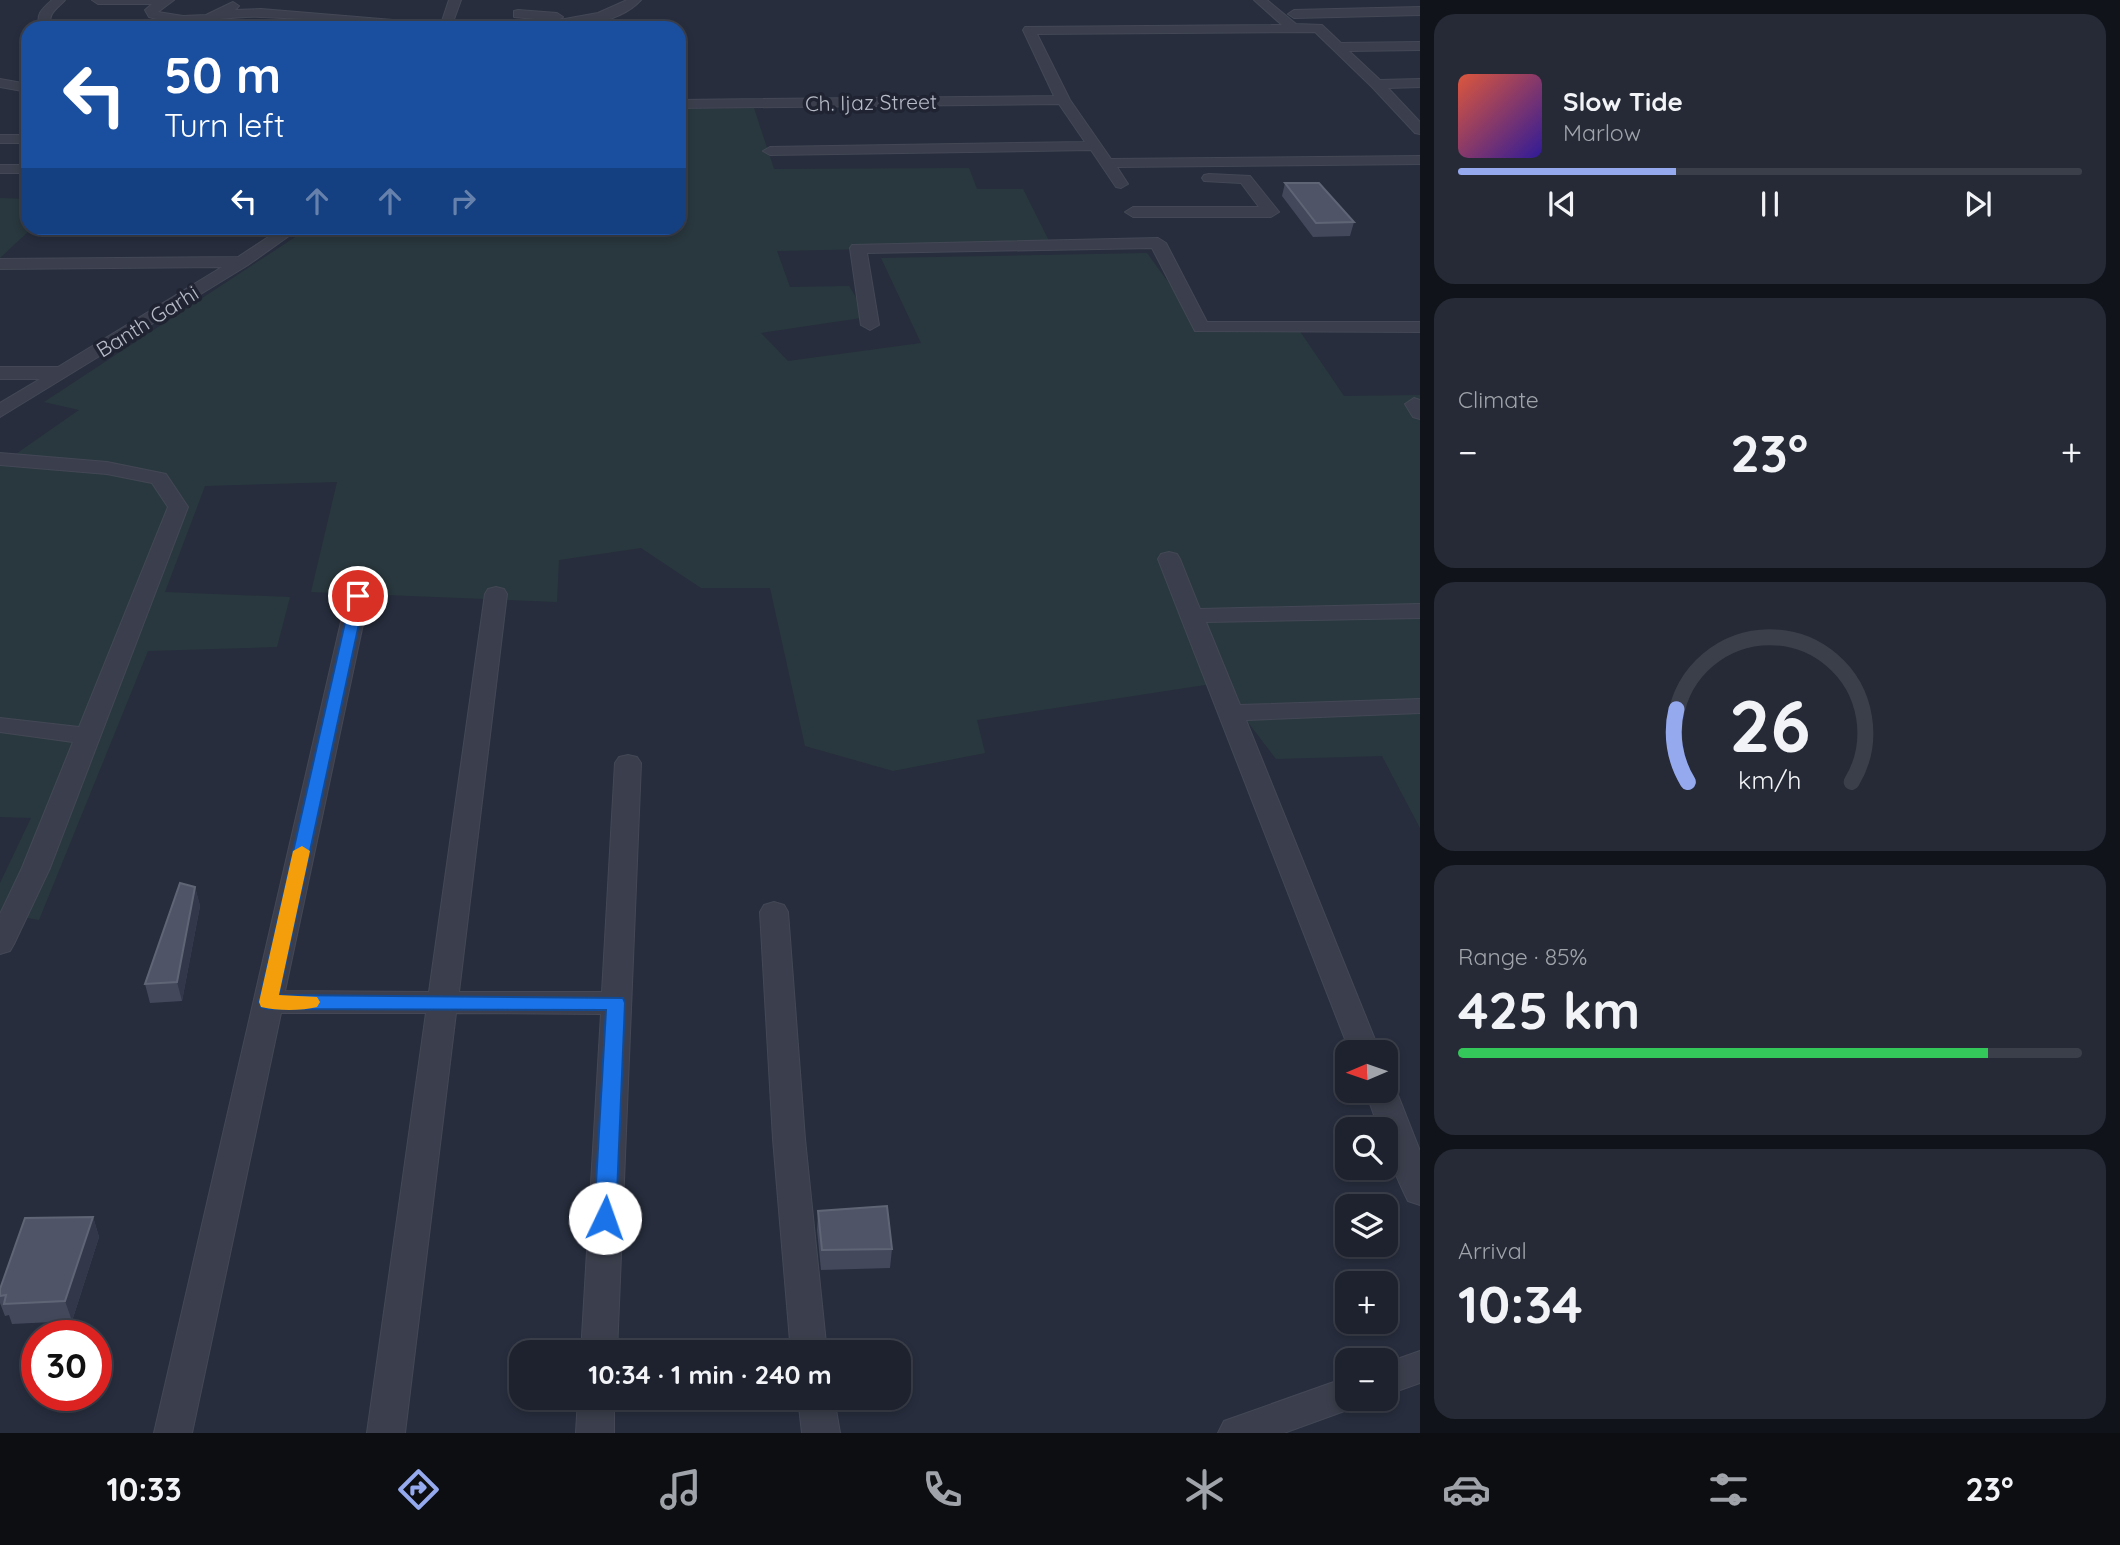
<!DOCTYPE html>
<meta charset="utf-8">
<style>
body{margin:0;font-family:Quicksand,sans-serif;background:#252a36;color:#f1f3f6;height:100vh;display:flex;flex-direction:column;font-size:26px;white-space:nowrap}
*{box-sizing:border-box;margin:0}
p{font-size:23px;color:#a0a4aa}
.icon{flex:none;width:38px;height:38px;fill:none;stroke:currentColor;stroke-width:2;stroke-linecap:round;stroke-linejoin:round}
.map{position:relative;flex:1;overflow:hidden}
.panel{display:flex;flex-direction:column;gap:14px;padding:14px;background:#101319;width:700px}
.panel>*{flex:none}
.hud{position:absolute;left:21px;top:21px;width:665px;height:214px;border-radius:21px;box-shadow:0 4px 10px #0003,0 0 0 2px #3b3f4a;background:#1a4fa0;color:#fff;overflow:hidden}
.needle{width:46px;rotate:268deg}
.fabs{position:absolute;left:1335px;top:1040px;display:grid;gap:14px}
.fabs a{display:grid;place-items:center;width:63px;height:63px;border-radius:14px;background:#1d222e;box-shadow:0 4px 10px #0003,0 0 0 2px #3b3f4a;font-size:35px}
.speed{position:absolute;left:21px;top:1320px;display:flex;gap:14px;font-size:35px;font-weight:700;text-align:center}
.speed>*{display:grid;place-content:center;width:91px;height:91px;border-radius:50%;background:#1d222e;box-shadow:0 4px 10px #0003,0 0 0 2px #3b3f4a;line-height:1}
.speed .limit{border:10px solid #d22;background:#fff;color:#111}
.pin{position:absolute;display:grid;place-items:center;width:60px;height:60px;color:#fff;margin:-30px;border:4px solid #fff;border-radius:50%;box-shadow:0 2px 7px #0007}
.me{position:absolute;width:77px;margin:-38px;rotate:3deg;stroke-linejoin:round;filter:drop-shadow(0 0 5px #0008)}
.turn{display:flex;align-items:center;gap:24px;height:147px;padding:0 28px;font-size:32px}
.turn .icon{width:91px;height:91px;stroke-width:2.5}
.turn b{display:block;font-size:49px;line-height:60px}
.lanes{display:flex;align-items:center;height:66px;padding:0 28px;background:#0003;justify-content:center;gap:35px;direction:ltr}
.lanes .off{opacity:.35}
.big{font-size:52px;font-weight:700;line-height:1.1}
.panel .tile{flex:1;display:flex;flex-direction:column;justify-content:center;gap:10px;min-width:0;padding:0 24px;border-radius:21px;background:#252a36}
.panel .dial{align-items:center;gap:0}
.dial svg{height:182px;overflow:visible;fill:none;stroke:#3b3f4a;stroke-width:7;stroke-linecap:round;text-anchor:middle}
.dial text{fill:#f1f3f6;stroke:none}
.song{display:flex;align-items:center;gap:21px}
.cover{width:84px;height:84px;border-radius:10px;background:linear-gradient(135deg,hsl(10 70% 55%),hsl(250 70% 35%))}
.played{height:7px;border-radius:4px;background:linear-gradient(90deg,#95a9ef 35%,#3b3f4a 35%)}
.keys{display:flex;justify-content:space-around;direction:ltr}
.heat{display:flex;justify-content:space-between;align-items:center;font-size:38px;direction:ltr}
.charge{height:10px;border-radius:5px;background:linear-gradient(90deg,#34c759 85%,#3b3f4a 0)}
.trip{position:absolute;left:509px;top:1340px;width:402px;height:70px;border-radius:21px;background:#1d222e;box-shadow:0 4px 10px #0003,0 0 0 2px #3b3f4a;font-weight:700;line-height:70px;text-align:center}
.menu{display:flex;height:112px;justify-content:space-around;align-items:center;background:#0c0e12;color:#a0a4aa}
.menu .icon{width:49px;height:49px}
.menu .selected{color:#95a9ef}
.menu b{font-size:32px;color:#f1f3f6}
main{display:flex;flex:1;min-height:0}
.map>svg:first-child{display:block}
</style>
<main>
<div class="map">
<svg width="1420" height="1433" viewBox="0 0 1420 1433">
<rect width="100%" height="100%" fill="#272d3d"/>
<path fill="#29383e" d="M754,108l20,61 195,-1 8,21h46l28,56 -274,6 13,36 59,-1 19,31 -107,16 27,28 133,-18 -40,-85 266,-5 54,74h96l47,69 76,-1v433l-38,-72 -106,3 -58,-76 -241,37 8,33 -92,18 -88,-25 -35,-158h-69l-60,-40 -82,12 -2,42 -246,-10 26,-110 -132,4 -40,106 125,5 -13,50 -129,4 -109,269 -39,-7v-30l31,-65 -31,-1v-352l79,-55 -35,-8 265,-174h370v-119z
M0,198l28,1v29h4l-32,30z"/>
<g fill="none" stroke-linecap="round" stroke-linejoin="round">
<g stroke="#444856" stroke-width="2">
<path id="minor" d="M52,0h13c-8,9 -20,15 -12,28h-12c-7,-13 2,-20 11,-28z
M92,0h82l-16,12 25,4 23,-1 27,-13 6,4 -4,4 26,-1 180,15 8,-24h12l-9,25 4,3c-65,0 -130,-9 -195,-11 -39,-2 -73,12 -112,0l-4,-7 7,-6h-54z
M627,0h14c-25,27 -76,28 -110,28l6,-4 61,-11z
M1254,0h13l29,24 26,1 19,18 79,-1v8l-71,1 31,29 40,-1v8l-32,1 32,34v12l-5,-1 -43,-46 -57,-55 -278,2 33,66 41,59 309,-3v8l-303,3 11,17 -7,4 -5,-1 -25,-37 -321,5 -7,-4 7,-4 315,-5 -26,-38 -380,4v-8l375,-4 -31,-66 2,-3 257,-2z
M1420,7v8l-126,3 -6,-4 6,-4z
M518,10l39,3 6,4 -6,4 -43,-4v-6z
M0,79l28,5v8l-28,-5z
M0,135h28v8h-28z
M0,165h28v8h-28z
M1209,174l41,2 29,36 -8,5h-138l-8,-5 8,-5h126l-18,-24 -37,-2 -2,-3 2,-3z
M282,228h18l-52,37 -248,152v-14l40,-24h-40v-12h58l164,-100 -222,2v-10l238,-2z
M1158,238l8,5 41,79h213v10l-225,-1 -43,-83 -285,5 12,72 -9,5 -9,-5 -11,-77 2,-3z
M1414,398l6,2v19l-7,-2 -8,-13z
M0,453l107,9 59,12 22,33 -138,361 -36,76 -4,7 -10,3v-40l22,-46 51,-126 -73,-10v-14l79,9 89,-220 -16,-24 -45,-9 -107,-9z
M1169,552l8,2 3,5 20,50 220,-5v14l-214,4 34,83 180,-6v14l-174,7 134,332h-30l-192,-493 3,-5z
M496,587l8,2 3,5 -48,398h143l13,-229 4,-6 9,-2 9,2 4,6 -24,590h-36l20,-339 -145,-1 -51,420h-38l59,-420h-145l-89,420h-38l193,-837 3,-5h16l3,5 -84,395 144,1 56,-398 3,-5z
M774,902l10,3 4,7 17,227 22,214h-36l-18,-214 -13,-227 4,-7z
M1386,1080l5,2 5,8 24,61v54l-12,-4c-11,-22 -22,-47 -22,-72h-7l-14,-39h21z
M1420,1351v32l-34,12v-32z
M1348,1377v21h16l-3,7 -77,28h-66l6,-12z
M578,1398h36v35h-38z
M798,1398h36l6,35h-38z"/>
</g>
<use href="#minor" fill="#3b3f4d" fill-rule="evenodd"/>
</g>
<path fill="#43495b" d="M1285,183l69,39 -4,14 -37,1 -31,-41z
M195,887l5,19 -18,95 -32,2 -5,-19z
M818,1211l74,38 -2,19 -69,2 -4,-40z
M93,1217l6,20 -27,84 -60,3 -3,-9 -4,1 -5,-13v-14z"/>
<path fill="#32384a" d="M195,887l5,19 -18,95 -5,-19z
M93,1217l6,20 -27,84 -7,-20z"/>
<path fill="#4f5567" stroke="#606576" stroke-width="2" d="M1285,183h34l35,39 -38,1z
M180,883l15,4 -18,95 -32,2z
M887,1206l5,43 -70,1 -4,-39z
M93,1217l-28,84 -61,3 2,-9 -6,1v-7l25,-71z"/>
<path fill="#1a73e8" stroke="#114b97" stroke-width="2" d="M358,591l7,5 -86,399 344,3 2,5 -9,215 -3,6 -8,3 -7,-3 -4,-6 12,-208 -338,-1 -7,-2 -2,-5 92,-406z"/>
<path fill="#f59e0b" d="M302,846l8,5 -31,144 38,2 3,5 -3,5c-15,4 -40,4 -56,0l-2,-5 34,-151z"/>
<g text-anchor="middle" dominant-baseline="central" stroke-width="7" stroke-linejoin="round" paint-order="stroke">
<g font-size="21" fill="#b7bbc8" stroke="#202432">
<text transform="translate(871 102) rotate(-1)">Ch. Ijaz Street</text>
<text transform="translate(147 321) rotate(-32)">Banth Garhi</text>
</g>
</g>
</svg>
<div class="fabs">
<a><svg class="needle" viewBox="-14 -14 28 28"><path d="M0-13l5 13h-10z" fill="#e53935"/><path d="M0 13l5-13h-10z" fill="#a0a4aa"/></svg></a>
<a><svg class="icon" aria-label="search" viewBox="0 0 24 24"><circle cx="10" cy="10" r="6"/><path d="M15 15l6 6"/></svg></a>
<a><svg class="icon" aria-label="layers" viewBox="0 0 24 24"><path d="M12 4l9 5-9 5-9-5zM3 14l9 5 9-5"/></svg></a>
<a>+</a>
<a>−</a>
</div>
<div class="speed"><div class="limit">30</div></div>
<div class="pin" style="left:358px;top:596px;background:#d93025"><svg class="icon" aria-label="arrive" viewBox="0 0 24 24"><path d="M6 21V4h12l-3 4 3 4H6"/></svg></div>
<svg class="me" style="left:605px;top:1218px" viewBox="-20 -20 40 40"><circle r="19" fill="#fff"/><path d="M0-13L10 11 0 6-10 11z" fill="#1a73e8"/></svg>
<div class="trip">10:34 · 1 min · 240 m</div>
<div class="hud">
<div class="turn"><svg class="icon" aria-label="left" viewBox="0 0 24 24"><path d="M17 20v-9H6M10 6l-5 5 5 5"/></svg><div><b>50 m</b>Turn left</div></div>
<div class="lanes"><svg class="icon" aria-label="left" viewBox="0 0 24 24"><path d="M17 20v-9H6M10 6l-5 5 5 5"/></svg><svg class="icon off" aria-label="ahead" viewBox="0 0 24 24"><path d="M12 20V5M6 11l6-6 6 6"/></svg><svg class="icon off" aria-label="ahead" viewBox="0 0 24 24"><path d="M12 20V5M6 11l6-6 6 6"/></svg><svg class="icon off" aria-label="right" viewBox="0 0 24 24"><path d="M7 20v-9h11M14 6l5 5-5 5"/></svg></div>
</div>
</div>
<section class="panel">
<div class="tile">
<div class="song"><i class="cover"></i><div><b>Slow Tide</b><p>Marlow</p></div></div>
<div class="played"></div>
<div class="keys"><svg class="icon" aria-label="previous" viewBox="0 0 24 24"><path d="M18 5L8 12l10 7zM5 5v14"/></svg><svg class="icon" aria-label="pause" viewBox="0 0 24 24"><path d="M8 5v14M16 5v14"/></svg><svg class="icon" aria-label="next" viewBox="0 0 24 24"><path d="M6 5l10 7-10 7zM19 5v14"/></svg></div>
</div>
<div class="tile"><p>Climate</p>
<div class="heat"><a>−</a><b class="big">23°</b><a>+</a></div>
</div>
<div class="tile dial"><svg viewBox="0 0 100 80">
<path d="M14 69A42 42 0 1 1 86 69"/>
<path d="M14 69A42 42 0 0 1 9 37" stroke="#95a9ef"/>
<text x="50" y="56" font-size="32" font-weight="700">26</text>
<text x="50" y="72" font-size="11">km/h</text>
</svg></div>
<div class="tile"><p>Range · 85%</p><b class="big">425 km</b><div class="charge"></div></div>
<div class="tile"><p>Arrival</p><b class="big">10:34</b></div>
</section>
</main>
<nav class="menu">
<b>10:33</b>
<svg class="icon selected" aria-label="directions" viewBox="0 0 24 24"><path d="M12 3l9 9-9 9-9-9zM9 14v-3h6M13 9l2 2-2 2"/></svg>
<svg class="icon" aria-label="music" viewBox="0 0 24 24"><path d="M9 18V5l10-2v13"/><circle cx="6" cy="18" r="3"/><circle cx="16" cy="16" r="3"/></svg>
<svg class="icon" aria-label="phone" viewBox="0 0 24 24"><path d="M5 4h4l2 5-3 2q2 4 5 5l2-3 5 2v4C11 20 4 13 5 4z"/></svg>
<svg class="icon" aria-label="climate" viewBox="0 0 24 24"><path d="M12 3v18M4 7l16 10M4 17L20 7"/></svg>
<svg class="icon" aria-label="car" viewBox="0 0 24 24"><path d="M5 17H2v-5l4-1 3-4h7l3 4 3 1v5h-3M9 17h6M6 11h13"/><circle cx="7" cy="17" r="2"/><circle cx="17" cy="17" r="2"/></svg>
<svg class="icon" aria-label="filters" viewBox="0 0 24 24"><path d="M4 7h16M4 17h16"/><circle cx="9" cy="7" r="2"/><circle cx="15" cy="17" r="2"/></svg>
<b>23°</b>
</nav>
